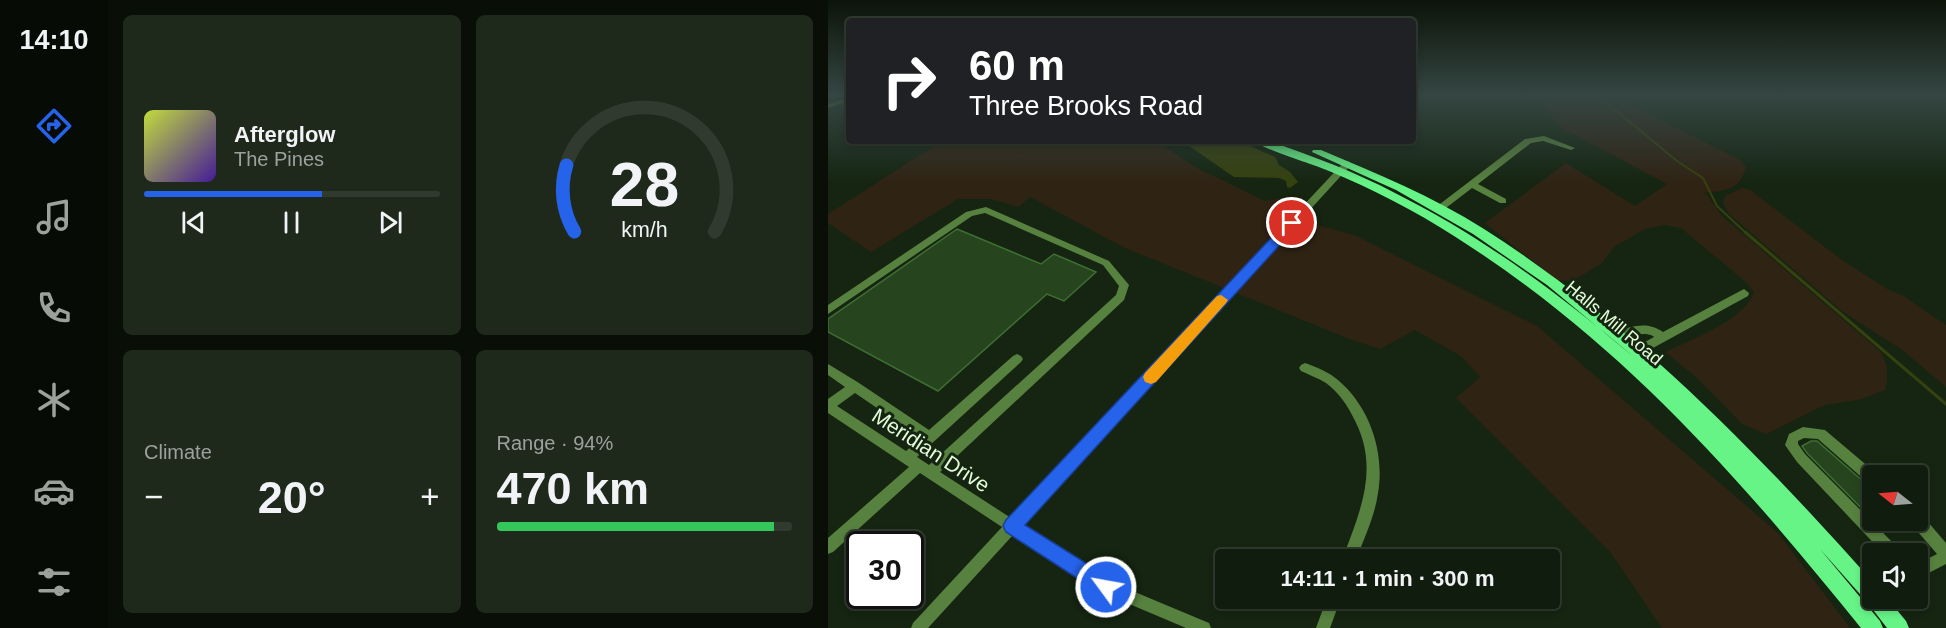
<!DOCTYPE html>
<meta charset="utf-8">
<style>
body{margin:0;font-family:Arial,sans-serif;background:#1e291b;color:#f1f3f6;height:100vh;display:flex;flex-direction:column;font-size:22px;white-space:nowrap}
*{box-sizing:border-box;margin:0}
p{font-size:20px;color:#9ca19d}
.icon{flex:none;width:33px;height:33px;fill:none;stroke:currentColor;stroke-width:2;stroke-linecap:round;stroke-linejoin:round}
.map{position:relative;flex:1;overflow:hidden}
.sheet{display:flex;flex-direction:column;gap:15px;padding:15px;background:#090f07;width:720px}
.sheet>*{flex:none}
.hud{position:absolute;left:18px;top:18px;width:570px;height:126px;border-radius:6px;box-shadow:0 3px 9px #0003,0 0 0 2px #303a2e;background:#202124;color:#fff;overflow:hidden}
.needle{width:39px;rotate:287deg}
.buttons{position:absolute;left:1034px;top:465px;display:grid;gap:12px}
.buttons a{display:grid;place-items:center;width:66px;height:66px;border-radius:6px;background:#101c0d;box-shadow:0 3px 9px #0003,0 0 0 2px #303a2e;font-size:30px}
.speed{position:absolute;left:18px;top:531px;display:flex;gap:12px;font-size:30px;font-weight:700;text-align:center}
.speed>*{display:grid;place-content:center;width:78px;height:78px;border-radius:50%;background:#101c0d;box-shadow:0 3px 9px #0003,0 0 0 2px #303a2e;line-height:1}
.speed .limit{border:3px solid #111;border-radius:9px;background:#fff;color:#111}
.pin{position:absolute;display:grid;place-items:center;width:51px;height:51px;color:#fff;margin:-26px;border:3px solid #fff;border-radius:50%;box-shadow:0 2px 6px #0007}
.me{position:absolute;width:66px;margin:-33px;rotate:302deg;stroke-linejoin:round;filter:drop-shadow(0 0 4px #0008)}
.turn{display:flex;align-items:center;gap:21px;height:126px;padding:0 24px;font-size:27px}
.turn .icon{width:78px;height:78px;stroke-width:2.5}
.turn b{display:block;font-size:42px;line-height:51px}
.big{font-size:45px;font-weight:800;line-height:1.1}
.sheet .widget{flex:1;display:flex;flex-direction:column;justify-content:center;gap:9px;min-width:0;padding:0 21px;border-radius:9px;background:#1e291b}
.sheet .dial{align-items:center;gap:0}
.dial svg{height:156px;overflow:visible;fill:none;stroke:#303a2e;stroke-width:7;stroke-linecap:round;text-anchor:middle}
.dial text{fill:#f1f3f6;stroke:none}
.song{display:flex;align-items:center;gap:18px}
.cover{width:72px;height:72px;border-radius:9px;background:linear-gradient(135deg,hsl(70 70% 55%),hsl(260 70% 35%))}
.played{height:6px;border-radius:3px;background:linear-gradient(90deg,#2563eb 60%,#303a2e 60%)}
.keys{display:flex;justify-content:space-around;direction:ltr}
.heat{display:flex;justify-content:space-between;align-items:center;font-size:33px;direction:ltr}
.charge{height:9px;border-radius:4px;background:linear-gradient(90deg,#34c759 94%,#303a2e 0)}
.sheet .tiles{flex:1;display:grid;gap:15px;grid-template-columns:repeat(2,1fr)}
.trip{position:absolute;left:387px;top:549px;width:345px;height:60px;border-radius:6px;background:#101c0d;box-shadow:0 3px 9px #0003,0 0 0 2px #303a2e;font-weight:800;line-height:60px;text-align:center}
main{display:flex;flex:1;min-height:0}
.tab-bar{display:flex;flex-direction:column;width:108px;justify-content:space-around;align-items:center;background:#060b05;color:#9ca19d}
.tab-bar .icon{width:42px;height:42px}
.tab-bar .on{color:#2563eb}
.tab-bar b{font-size:27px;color:#f1f3f6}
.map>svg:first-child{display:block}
</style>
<main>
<nav class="tab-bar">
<b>14:10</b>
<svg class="icon on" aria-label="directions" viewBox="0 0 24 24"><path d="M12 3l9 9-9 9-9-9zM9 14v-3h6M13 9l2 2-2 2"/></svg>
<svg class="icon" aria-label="music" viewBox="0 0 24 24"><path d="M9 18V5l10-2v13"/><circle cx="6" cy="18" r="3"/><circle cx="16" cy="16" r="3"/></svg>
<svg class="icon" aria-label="phone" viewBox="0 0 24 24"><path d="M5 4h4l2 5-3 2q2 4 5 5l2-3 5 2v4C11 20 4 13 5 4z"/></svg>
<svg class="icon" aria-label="climate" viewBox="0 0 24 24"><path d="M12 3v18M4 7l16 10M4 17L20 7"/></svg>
<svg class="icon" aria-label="car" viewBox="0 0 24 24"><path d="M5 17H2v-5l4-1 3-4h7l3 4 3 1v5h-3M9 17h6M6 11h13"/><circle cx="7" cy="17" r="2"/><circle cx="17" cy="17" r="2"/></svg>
<svg class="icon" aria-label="filters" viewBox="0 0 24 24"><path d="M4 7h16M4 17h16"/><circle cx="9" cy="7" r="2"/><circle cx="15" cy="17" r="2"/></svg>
</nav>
<section class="sheet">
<div class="tiles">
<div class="widget">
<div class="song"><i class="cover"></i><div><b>Afterglow</b><p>The Pines</p></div></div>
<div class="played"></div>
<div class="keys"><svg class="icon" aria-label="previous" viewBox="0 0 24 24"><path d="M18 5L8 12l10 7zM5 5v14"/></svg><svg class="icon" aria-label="pause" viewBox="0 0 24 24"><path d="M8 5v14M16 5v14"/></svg><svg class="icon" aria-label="next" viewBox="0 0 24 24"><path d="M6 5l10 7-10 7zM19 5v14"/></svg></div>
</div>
<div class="widget dial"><svg viewBox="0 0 100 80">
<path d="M14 69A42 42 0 1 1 86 69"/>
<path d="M14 69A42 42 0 0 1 10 35" stroke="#2563eb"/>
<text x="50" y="56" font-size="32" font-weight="700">28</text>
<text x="50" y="72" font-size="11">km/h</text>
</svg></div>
<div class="widget"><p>Climate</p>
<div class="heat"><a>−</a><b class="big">20°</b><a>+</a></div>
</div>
<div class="widget"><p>Range · 94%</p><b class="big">470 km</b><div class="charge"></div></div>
</div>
</section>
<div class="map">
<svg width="1118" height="628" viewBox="0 0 1118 628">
<rect width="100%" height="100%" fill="#152511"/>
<path fill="#2f2314" d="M711,95h73l128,65 6,7c-7,25 -21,23 -43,26l4,2 14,20 160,137c7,14 8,24 4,38l-23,9 -37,6 -59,29 -24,-10 -46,-47 -31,-25c25,-12 80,-32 89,-60l-6,-8 -67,-56 -16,-3 -20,4 -31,18 -12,16 -29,18 -17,-1 -71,-57 81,-60 69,43 32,-22 -105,-56 -9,-9z
M114,141h214l39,26 70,34 29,-5 9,2 -16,18 69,20 181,90 241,207 72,95h-188l-51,-75 -155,-155 24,-21 -19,-21 -46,-26 -35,19 -28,-9 -227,-92 -95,-51 -12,10 -27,-8h-33l-87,53 -43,-29v-9z
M914,188l8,2 92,70 47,30 13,5 44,30v62l-45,-38 -58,-37 -114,-98 -6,-11 2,-7z"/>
<path fill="#35410e" d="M354,141h57l36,16 4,8 11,7 8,10 -8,6 -3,-1 -1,-6 -7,-3 -45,-1z"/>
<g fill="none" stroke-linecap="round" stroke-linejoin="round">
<path stroke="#35410e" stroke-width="2" d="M762,95l18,9 69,57 26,17 14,28 30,28"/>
<path stroke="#35410e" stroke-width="3" d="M917,232l201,172"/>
</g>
<path fill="#26451e" stroke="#3e6f32" stroke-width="1.5" d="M129,229l84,35 13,-10 42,18 -32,29 -17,-7 -109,97 -110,-59v-13z
M983,441h6l55,48v30l-65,-66 -5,-7z"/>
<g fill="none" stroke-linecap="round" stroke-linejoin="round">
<path fill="#57813f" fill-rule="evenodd" d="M21,97v4l-21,7v-4z
M716,136l31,12 -4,2 -28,-9 -12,2 -53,41 28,15v4h-6l-28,-15 -30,23h-6l-1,-2 1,-2 89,-68z
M519,161l3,1v4l-328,359 89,57 98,41 2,5h-25l-85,-36 -88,-57 -85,93h-17l2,-5 89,-96 -82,-54 -87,79 -5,2v-16l81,-71 -81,-54v-14l17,-12 -17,-12v-11l31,19 70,47 84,-74 4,-2 4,2 2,3 -2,3 -104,95 12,8 187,-170 3,-9 -16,-21 -118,-52 -13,3 -144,98v-9l138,-93 20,-5 123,54 20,24 -5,15 -184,172 71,46 333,-356zM27,393l66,45 -15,13 -69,-45z
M916,289l5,4 -1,3 -106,58h-8l-2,-3 2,-3 20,-11 -1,-1c-13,-6 -25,4 -38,2l-1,-3 1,-3c17,-6 32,-11 48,0z
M477,363c11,4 24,9 33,17 32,27 47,73 40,113 -3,23 -14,45 -22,67h-14c19,-51 39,-94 10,-145 -6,-12 -15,-24 -26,-32 -8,-5 -17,-8 -25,-12l-2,-3 2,-3z
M975,427l22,3 52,44v2h-5v8l-5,-2 -49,-43 -14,-1 -6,3v3l7,10 94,95 2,5h-17l-87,-92 -12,-17 4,-11z
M1089,513l5,2 24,28v21l-29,15v-15l20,-10 -25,-29 -2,-5h7z
M499,598h14l-11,30h-14z"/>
<path fill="#67f487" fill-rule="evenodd" d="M426,141h15c43,15 86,31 126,52 88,44 166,102 240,165l-88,-73 -74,-51 -77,-44 -84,-38 1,-2h8c55,23 111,46 163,79 149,95 271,221 388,352v17h15l19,23 3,7h-22l-20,-26 -47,-53 60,72 3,7h-22c-122,-151 -241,-287 -407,-392 -39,-25 -81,-47 -125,-65 -16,-7 -64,-21 -75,-30z"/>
</g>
<linearGradient id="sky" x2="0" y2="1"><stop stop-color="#0c1409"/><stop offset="0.52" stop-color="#354643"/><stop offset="1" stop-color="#354643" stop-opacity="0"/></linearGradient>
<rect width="1118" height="183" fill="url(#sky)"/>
<path fill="#2563eb" stroke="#184099" stroke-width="1.5" d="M464,219l5,1v6l-272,299 88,55 3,7 -3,6 -7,3 -6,-3 -94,-61 -3,-6 3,-6 282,-300z"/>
<path fill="#f59e0b" d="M393,295l7,5 -2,3 -70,79 -5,2 -6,-2 -2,-5 2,-4 72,-77z"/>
<g text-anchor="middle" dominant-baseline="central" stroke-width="6" stroke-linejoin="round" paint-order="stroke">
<g font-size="18" fill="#e2fcd8" stroke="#152511">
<text transform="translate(786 323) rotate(40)">Halls Mill Road</text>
</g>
<g font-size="21" fill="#e2fcd8" stroke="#152511">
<text transform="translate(103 450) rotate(33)">Meridian Drive</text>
</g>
</g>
</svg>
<div class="buttons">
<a><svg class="needle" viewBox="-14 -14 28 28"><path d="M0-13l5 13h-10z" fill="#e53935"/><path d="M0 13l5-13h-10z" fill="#9ca19d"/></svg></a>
<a><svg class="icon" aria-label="sound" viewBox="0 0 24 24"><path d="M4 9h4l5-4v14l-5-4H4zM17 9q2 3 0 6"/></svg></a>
</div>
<div class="speed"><div class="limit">30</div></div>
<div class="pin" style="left:464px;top:223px;background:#d93025"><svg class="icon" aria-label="arrive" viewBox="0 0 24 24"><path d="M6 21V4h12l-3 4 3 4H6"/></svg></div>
<svg class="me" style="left:278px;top:587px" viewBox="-20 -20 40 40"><circle r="17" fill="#2563eb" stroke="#fff" stroke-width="3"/><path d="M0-11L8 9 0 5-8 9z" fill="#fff"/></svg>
<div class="trip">14:11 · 1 min · 300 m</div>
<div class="hud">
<div class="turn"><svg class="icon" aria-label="right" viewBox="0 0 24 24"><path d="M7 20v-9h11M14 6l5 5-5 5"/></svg><div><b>60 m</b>Three Brooks Road</div></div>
</div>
</div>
</main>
